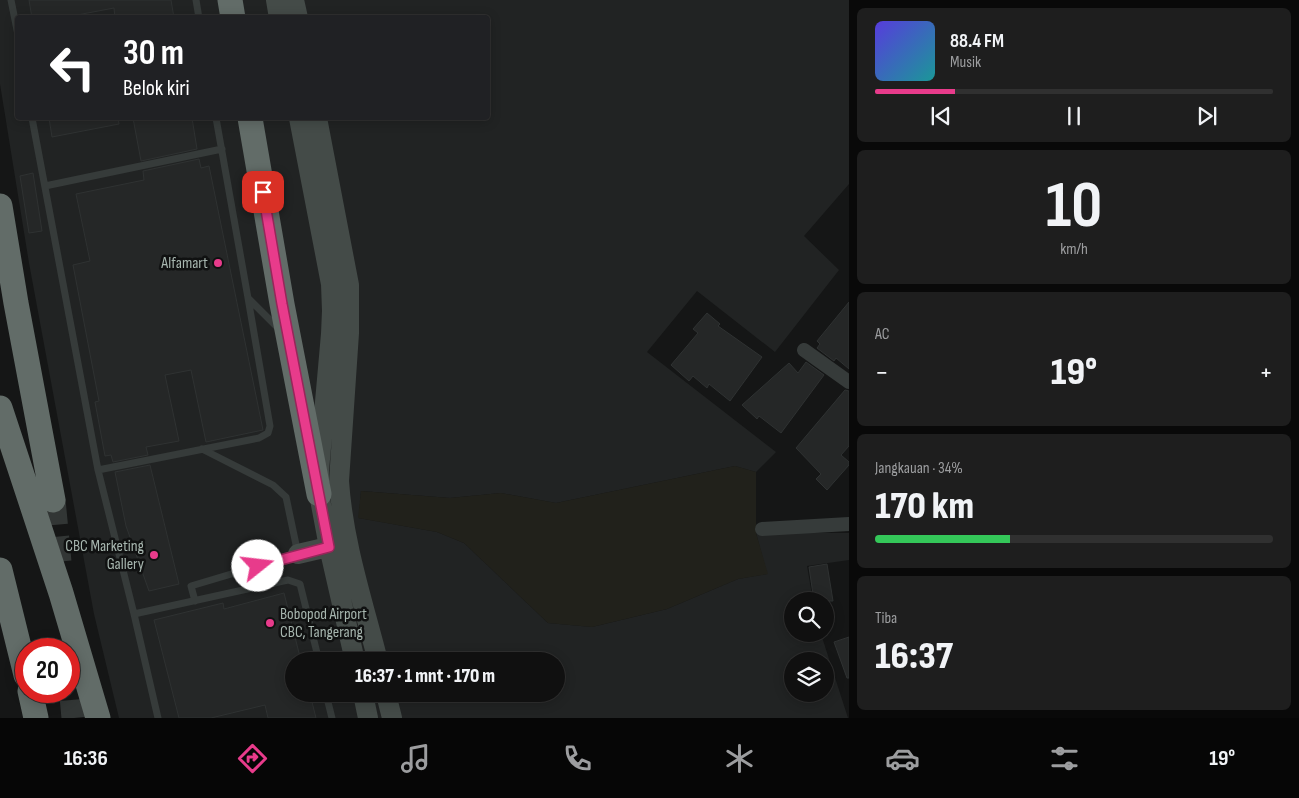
<!DOCTYPE html>
<html lang="id">
<meta charset="utf-8">
<style>
body{margin:0;font-family:"Sofia Sans Condensed",sans-serif;background:#1e1e1e;color:#f1f3f6;height:100vh;display:flex;flex-direction:column;font-size:19px;white-space:nowrap}
*{box-sizing:border-box;margin:0}
p{font-size:16px;color:#9c9d9f}
.icon{flex:none;width:28px;height:28px;fill:none;stroke:currentColor;stroke-width:2;stroke-linecap:round;stroke-linejoin:round}
.map{position:relative;flex:1;overflow:hidden}
.details{display:flex;flex-direction:column;gap:8px;padding:8px;background:#090909;width:450px}
.details>*{flex:none}
.hud{position:absolute;left:15px;top:15px;width:475px;height:105px;border-radius:5px;box-shadow:0 2px 12px #0003,0 0 0 1px #303030;background:#202124;color:#fff;overflow:hidden}
.buttons{position:absolute;left:784px;top:592px;display:grid;gap:10px}
.buttons a{display:grid;place-items:center;width:50px;height:50px;border-radius:50%;background:#101010;box-shadow:0 2px 12px #0003,0 0 0 1px #303030;font-size:25px}
.speed{position:absolute;left:15px;top:638px;display:flex;gap:10px;font-size:25px;font-weight:700;text-align:center}
.speed>*{display:grid;place-content:center;width:65px;height:65px;border-radius:50%;background:#101010;box-shadow:0 2px 12px #0003,0 0 0 1px #303030;line-height:1}
.speed .limit{border:8px solid #d22;background:#fff;color:#111}
.pin{position:absolute;display:grid;place-items:center;width:42px;height:42px;color:#fff;margin:-21px;border-radius:10px;box-shadow:0 2px 8px #0006}
.me{position:absolute;width:55px;margin:-28px;rotate:74deg;stroke-linejoin:round;filter:drop-shadow(0 0 4px #0008)}
.turn{display:flex;align-items:center;gap:18px;height:105px;padding:0 25px;font-size:22px}
.turn .icon{width:65px;height:65px;stroke-width:2.5}
.turn b{display:block;font-size:35px;line-height:42px}
.big{font-size:38px;font-weight:800;line-height:1.1}
.details .widget{flex:1;display:flex;flex-direction:column;justify-content:center;gap:8px;min-width:0;padding:0 18px;border-radius:8px;background:#1e1e1e}
.details .dial{align-items:center;gap:0}
.dial b{font-size:65px;line-height:1}
.song{display:flex;align-items:center;gap:15px}
.cover{width:60px;height:60px;border-radius:8px;background:linear-gradient(135deg,hsl(250 70% 55%),hsl(180 70% 35%))}
.played{height:5px;border-radius:2px;background:linear-gradient(90deg,#e83b8b 20%,#303030 20%)}
.keys{display:flex;justify-content:space-around;direction:ltr}
.heat{display:flex;justify-content:space-between;align-items:center;font-size:28px;direction:ltr}
.charge{height:8px;border-radius:4px;background:linear-gradient(90deg,#34c759 34%,#303030 0)}
.trip{position:absolute;left:285px;top:652px;width:280px;height:50px;border-radius:25px;background:#101010;box-shadow:0 2px 12px #0003,0 0 0 1px #303030;font-weight:800;line-height:50px;text-align:center}
.tab-bar{display:flex;height:80px;justify-content:space-around;align-items:center;background:#060606;color:#9c9d9f}
.tab-bar .icon{width:35px;height:35px}
.tab-bar .selected{color:#e83b8b}
.tab-bar b{font-size:22px;color:#f1f3f6}
main{display:flex;flex:1;min-height:0}
.map>svg:first-child{display:block}
</style>
<main>
<div class="map">
<svg width="849" height="718" viewBox="0 0 849 718">
<rect width="100%" height="100%" fill="#151616"/>
<path fill="#212323" fill-rule="evenodd" d="M0,0h849v184l-45,52 35,34 -64,82 -78,-61 -50,61 129,100 -20,20 -21,-6 -179,37 -55,-10 -51,5 -89,-7 -2,27 78,14 27,11 84,80 44,4 75,-18 71,-30 29,-5 -11,-41h93v27l-42,6 6,35h-21v33h29l27,84h-729l-25,-104 -65,-351 -29,-179zM18,18h470v100h-470zM294,661h262v33h-262zM792,661h33v33h-33z"/>
<path fill="#21211b" d="M735,466l21,6v61l12,41 -30,5 -71,30 -75,18 -44,-4 -84,-80 -27,-11 -79,-14 3,-27 89,7 51,-5 55,10z"/>
<path fill="#252727" stroke="#2f3232" d="M29,0h142l3,18h-59l-1,-10 -53,10h-29z
M49,118h69l1,6 -67,13z
M133,118h59l5,31 -56,12z
M199,159l2,9 8,-2 54,264 -57,12 -15,-72 -26,5 14,66 -33,6 2,8 -35,7 -2,-7 -6,1 -10,-54 4,-1 -26,-136 17,-4 -14,-67 68,-14 -1,-9z
M33,173l9,58 -13,2 -9,-57z
M849,302v67l-13,-11 -2,3 -17,-13 3,-4 -3,-3z
M707,313l13,11 -2,2 44,31 -32,44 -21,-17 -2,4 -14,-12 -4,5 -18,-16 27,-32 -5,-4z
M806,362l18,13 -43,58 -22,-17 -2,3 -15,-14 47,-42 9,10z
M845,390l4,1v55l-8,9 8,7v3l-22,25 -11,-11 5,-5 -25,-26z
M150,465l29,119 -30,7 -23,-65 -11,-54z
M827,564l6,37h-19l-5,-34z
M284,593l17,68h-7v33h16l6,24h-48l-3,-13 -54,13h-32l-25,-98 69,-17 1,6z
M849,637v41h-2l-13,-36z"/>
<g fill="none" stroke-linecap="round" stroke-linejoin="round">
<path stroke="#323635" stroke-width="25" stroke-dasharray="25 12" stroke-linecap="butt" d="M53,500l7,72
M69,663l5,55"/>
<path stroke="#363b3a" stroke-width="7" d="M11,0l7,35
M196,0l3,18
M32,118l66,352 36,144
M216,118l32,180 30,30
M45,186l177,-37
M98,470l161,-32 9,-5 2,-7 -22,-128
M195,601l-4,-15 107,-32 -12,-57 -13,-12 -71,-36
M326,694l6,24
M158,718l-24,-104 154,-34 12,4 19,77"/>
<path stroke="#363b3a" stroke-width="14" d="M804,350l45,32
M762,529l87,-5"/>
<path stroke="#444b48" stroke-width="20" d="M276,0l3,18
M294,0l4,18
M299,118l32,166 1,27 -1,23 -12,136v24l10,53 26,114
M317,118l32,167v48l-10,148c4,61 24,121 39,180
M298,554l43,-10
M363,694l5,24
M386,694l6,24"/>
<path stroke="#626c68" stroke-width="25" d="M230,0l3,18
M250,118l32,186 37,190
M0,206l16,97 37,197
M0,408l61,185 37,125
M0,570l26,105
M30,691l6,27"/>
</g>
<g fill="none" stroke-linecap="round" stroke-linejoin="round">
<g stroke="#97265a" stroke-width="12">
<path id="route" d="M258,566l71,-19 -47,-243 -19,-112"/>
</g>
<use href="#route" stroke="#e83b8b" stroke-width="9"/>
</g>
<g fill="#e83b8b" stroke="#101111" stroke-width="2">
<circle cx="218" cy="263" r="5"/>
<circle cx="154" cy="555" r="5"/>
<circle cx="270" cy="623" r="5"/>
</g>
<g text-anchor="middle" dominant-baseline="central" stroke-width="5" stroke-linejoin="round" paint-order="stroke">
<g font-size="16" fill="#a7b6af" stroke="#101111" text-anchor="end">
<text x="208" y="263">Alfamart</text>
<text x="144" y="546">CBC Marketing<tspan x="144" dy="18">Gallery</tspan></text>
<text x="280" y="614" text-anchor="start">Bobopod Airport<tspan x="280" dy="18">CBC, Tangerang</tspan></text>
</g>
</g>
</svg>
<div class="buttons">
<a><svg class="icon" aria-label="search" viewBox="0 0 24 24"><circle cx="10" cy="10" r="6"/><path d="M15 15l6 6"/></svg></a>
<a><svg class="icon" aria-label="layers" viewBox="0 0 24 24"><path d="M12 4l9 5-9 5-9-5zM3 14l9 5 9-5"/></svg></a>
</div>
<div class="speed"><div class="limit">20</div></div>
<div class="pin" style="left:263px;top:192px;background:#d93025"><svg class="icon" aria-label="arrive" viewBox="0 0 24 24"><path d="M6 21V4h12l-3 4 3 4H6"/></svg></div>
<svg class="me" style="left:258px;top:566px" viewBox="-20 -20 40 40"><circle r="19" fill="#fff"/><path d="M0-13L10 11 0 6-10 11z" fill="#e83b8b"/></svg>
<div class="trip">16:37 · 1 mnt · 170 m</div>
<div class="hud">
<div class="turn"><svg class="icon" aria-label="left" viewBox="0 0 24 24"><path d="M17 20v-9H6M10 6l-5 5 5 5"/></svg><div><b>30 m</b>Belok kiri</div></div>
</div>
</div>
<section class="details">
<div class="widget">
<div class="song"><i class="cover"></i><div><b>88.4 FM</b><p>Musik</p></div></div>
<div class="played"></div>
<div class="keys"><svg class="icon" aria-label="previous" viewBox="0 0 24 24"><path d="M18 5L8 12l10 7zM5 5v14"/></svg><svg class="icon" aria-label="pause" viewBox="0 0 24 24"><path d="M8 5v14M16 5v14"/></svg><svg class="icon" aria-label="next" viewBox="0 0 24 24"><path d="M6 5l10 7-10 7zM19 5v14"/></svg></div>
</div>
<div class="widget dial"><b>10</b><p>km/h</p></div>
<div class="widget"><p>AC</p>
<div class="heat"><a>−</a><b class="big">19°</b><a>+</a></div>
</div>
<div class="widget"><p>Jangkauan · 34%</p><b class="big">170 km</b><div class="charge"></div></div>
<div class="widget"><p>Tiba</p><b class="big">16:37</b></div>
</section>
</main>
<nav class="tab-bar">
<b>16:36</b>
<svg class="icon selected" aria-label="directions" viewBox="0 0 24 24"><path d="M12 3l9 9-9 9-9-9zM9 14v-3h6M13 9l2 2-2 2"/></svg>
<svg class="icon" aria-label="music" viewBox="0 0 24 24"><path d="M9 18V5l10-2v13"/><circle cx="6" cy="18" r="3"/><circle cx="16" cy="16" r="3"/></svg>
<svg class="icon" aria-label="phone" viewBox="0 0 24 24"><path d="M5 4h4l2 5-3 2q2 4 5 5l2-3 5 2v4C11 20 4 13 5 4z"/></svg>
<svg class="icon" aria-label="climate" viewBox="0 0 24 24"><path d="M12 3v18M4 7l16 10M4 17L20 7"/></svg>
<svg class="icon" aria-label="car" viewBox="0 0 24 24"><path d="M5 17H2v-5l4-1 3-4h7l3 4 3 1v5h-3M9 17h6M6 11h13"/><circle cx="7" cy="17" r="2"/><circle cx="17" cy="17" r="2"/></svg>
<svg class="icon" aria-label="filters" viewBox="0 0 24 24"><path d="M4 7h16M4 17h16"/><circle cx="9" cy="7" r="2"/><circle cx="15" cy="17" r="2"/></svg>
<b>19°</b>
</nav>
